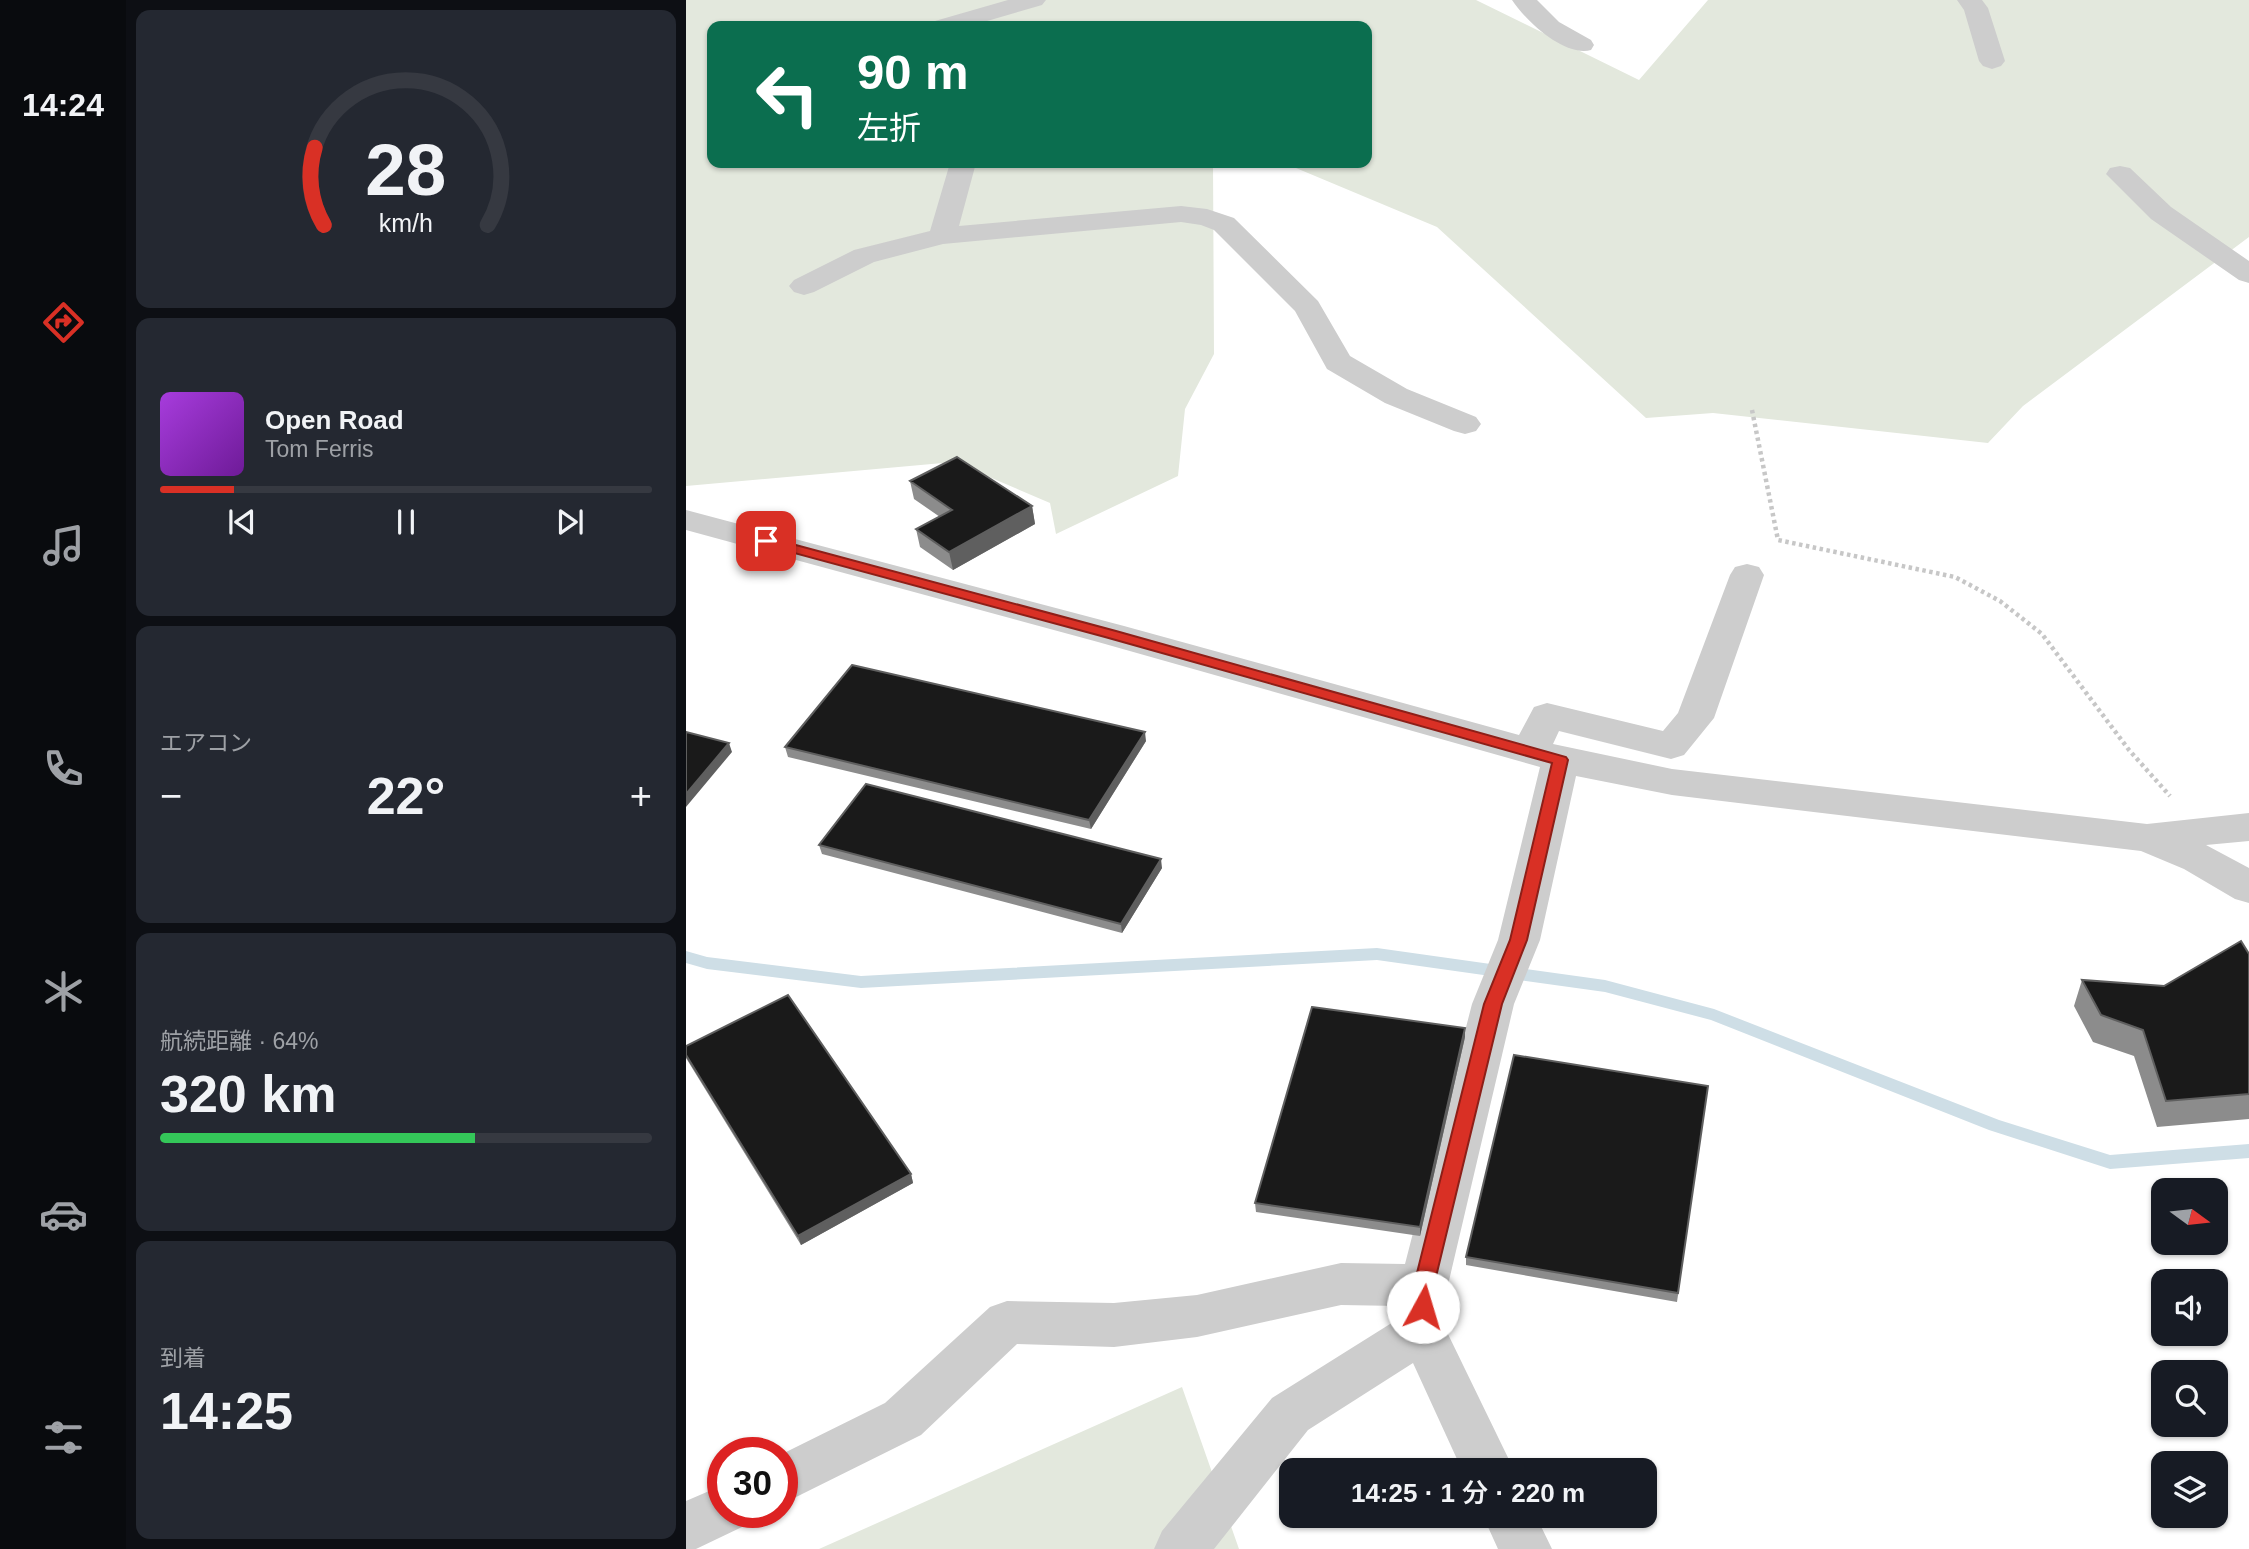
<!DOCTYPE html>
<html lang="ja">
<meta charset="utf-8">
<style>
body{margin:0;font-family:Arial,"Noto Sans JP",sans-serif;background:#242831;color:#f1f3f6;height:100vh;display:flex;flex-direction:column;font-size:26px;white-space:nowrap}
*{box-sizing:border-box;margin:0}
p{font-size:23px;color:#9ea1a6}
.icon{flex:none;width:38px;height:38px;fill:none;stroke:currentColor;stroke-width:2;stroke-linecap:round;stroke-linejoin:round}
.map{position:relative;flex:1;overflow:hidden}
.panel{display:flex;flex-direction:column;gap:10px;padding:10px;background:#0d0f14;width:560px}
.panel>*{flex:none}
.banner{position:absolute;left:21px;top:21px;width:665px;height:147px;border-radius:14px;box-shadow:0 2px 5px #0004;background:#0b6e4f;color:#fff;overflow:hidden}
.needle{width:46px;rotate:105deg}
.controls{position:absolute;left:1465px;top:1178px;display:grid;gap:14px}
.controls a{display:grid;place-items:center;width:77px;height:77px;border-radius:14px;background:#171b24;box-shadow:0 2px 5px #0004;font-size:35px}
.speed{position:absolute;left:21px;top:1437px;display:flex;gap:14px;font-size:35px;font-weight:700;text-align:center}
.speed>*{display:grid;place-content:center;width:91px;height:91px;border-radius:50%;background:#171b24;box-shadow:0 2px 5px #0004;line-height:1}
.speed .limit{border:10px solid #d22;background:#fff;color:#111}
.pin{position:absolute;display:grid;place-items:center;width:60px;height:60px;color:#fff;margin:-30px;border-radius:14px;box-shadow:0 4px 10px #0006}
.me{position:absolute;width:77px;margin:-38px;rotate:6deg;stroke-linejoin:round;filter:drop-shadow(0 0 5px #0008)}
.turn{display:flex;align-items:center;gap:24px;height:147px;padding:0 35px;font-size:32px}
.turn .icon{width:91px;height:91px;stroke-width:2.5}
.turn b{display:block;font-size:49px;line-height:60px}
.big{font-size:52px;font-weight:600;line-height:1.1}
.panel .tile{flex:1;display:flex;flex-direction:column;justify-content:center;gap:10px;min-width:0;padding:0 24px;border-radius:14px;background:#242831}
.panel .dial{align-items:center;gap:0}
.dial svg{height:182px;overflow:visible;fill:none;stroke:#363941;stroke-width:7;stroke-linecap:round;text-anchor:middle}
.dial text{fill:#f1f3f6;stroke:none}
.song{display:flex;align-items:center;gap:21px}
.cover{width:84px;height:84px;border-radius:10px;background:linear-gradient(135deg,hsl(280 70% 55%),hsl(280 70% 35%))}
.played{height:7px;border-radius:4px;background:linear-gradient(90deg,#d93025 15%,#363941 15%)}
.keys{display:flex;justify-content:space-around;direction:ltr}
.heat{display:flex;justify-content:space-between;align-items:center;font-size:38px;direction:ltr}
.charge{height:10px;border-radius:5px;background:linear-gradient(90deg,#34c759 64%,#363941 0)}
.trip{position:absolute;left:593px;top:1458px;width:378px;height:70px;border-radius:14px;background:#171b24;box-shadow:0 2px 5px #0004;font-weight:600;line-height:70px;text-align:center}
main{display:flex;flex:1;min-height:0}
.tabs{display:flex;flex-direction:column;width:126px;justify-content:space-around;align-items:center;background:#090b0e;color:#9ea1a6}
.tabs .icon{width:49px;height:49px}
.tabs .current{color:#d93025}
.tabs b{font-size:32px;color:#f1f3f6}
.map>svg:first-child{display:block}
</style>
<main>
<nav class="tabs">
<b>14:24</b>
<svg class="icon current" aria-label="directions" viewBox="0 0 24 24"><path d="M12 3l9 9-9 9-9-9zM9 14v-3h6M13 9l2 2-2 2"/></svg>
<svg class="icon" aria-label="music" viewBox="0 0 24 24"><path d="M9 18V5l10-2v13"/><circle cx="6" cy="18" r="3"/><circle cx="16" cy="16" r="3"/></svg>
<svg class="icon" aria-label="phone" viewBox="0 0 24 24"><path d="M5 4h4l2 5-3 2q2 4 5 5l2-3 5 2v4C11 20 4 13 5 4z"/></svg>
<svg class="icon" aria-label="climate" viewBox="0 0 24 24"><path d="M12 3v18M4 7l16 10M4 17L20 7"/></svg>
<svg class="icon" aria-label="car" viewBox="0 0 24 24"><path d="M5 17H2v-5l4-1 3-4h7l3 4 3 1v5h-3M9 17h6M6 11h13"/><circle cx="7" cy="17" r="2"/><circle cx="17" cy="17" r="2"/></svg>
<svg class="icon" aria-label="filters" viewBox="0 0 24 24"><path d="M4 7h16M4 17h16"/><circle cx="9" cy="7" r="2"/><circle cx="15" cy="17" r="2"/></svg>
</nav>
<section class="panel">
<div class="tile dial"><svg viewBox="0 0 100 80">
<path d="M14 69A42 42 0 1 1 86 69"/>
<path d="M14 69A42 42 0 0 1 10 35" stroke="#d93025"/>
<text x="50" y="56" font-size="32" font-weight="700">28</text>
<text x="50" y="72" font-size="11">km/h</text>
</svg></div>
<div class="tile">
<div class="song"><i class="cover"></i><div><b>Open Road</b><p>Tom Ferris</p></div></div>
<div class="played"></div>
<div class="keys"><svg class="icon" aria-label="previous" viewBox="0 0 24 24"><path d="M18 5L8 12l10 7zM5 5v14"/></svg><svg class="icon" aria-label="pause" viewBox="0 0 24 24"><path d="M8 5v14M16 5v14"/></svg><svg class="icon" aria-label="next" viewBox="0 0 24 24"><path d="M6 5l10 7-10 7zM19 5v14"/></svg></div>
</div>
<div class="tile"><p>エアコン</p>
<div class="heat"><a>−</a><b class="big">22°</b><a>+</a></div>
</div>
<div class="tile"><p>航続距離 · 64%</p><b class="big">320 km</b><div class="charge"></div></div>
<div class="tile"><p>到着</p><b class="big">14:25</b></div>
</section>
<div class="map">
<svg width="1563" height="1549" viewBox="0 0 1563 1549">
<rect width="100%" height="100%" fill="#fff"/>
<path fill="#e3e8dd" d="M0,0h790l163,80 69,-80h541v237l-226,169 -35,37 -275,-30 -67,5 -209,-191 -153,-64h83v-137h-655v137h501l1,191 -29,55 -7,67 -122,58 -6,-31 -96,-41 -268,24z
M496,1387l57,162h-420z"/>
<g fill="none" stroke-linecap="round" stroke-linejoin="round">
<path fill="#cedee6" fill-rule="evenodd" d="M691,948l228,32 109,29 285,111 111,35 139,-11v14l-139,11 -121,-39 -278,-110 -106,-28 -228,-32 -516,28 -154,-19 -21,-6v-12l21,6 154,19z"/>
<path stroke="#c7c7c7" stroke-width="4.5" stroke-dasharray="3.5 3.5" stroke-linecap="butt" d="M1066,410l26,130 177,37 45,24 42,33 87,116 41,46"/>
<path fill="#cdcdcd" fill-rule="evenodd" d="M322,0h38l-4,5 -72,21h-38l3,-5z
M826,0h25l22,22 32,18 3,5 -3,5c-27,7 -65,-29 -79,-50z
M1271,0h25l6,8 17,53 -4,5 -9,3 -9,-3 -4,-5 -15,-51z
M264,163h26l-17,63 222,-20 26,3 27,9 84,83 32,55 57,33 69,28 5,7 -5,7 -11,3 -11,-3 -69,-28 -58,-34 -32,-58 -81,-81 -13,-5 -20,-3 -238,22 -69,18 -60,30 -10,3 -10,-3 -5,-6 5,-6 60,-30 76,-19z
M1434,166l10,2 41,39 78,54v22l-10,-3 -88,-61 -45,-45 4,-6z
M0,510l438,116 395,109 15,-28 13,-4 116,28 15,-18 52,-138 5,-8 12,-3 12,3 5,8 -50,143 -30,37 -13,4 -112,-28 -6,13 119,25 475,55 102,-11v28l-43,4 43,23v35l-14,-4 -51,-30 -43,-18 -469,-56 -96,-19 -36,164 -26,64 -66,281 -2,45 68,140h-52l-49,-107 -105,67 -94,119h-60l8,-18 110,-133 126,-79 1,-13 -58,-1 -144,32 -83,10 -97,-3 -96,91 -139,69v-50l103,-51 105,-96 17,-6 107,2 83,-8 144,-32 64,1 67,-260 26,-64 42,-173 -442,-125 -412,-112z
M37,1485v27h25l-6,15 -46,22h-10v-48z
M797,1516h53l16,33h-54z"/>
</g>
<path fill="#8c8c8c" d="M224,481l122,25 3,18 -82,46 -33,-23 -4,-18 24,-12 -26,-18z
M460,741l-55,88 -303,-72 -3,-10z
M133,845l343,23 -40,65 -300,-79z
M1563,954v165l-92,8 -23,-71 -41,-14 -19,-36 8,-26 82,6z
M779,1037l-45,199 -164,-24 -1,-9z
M0,1046l225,128 2,9 -112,62 -115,-187z
M1022,1086l-31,216 -211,-37v-8z"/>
<path fill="#5f5f5f" d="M346,506l3,18 -82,46 -4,-18z
M459,732l1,9 -55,88 -2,-9z
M43,743l3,9 -46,55v-13z
M475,859l1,9 -40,65 -1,-9z
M779,1028v9l-45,199v-9z
M225,1174l2,9 -112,62 -3,-9z"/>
<path fill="#1a1a1a" stroke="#5f5f5f" stroke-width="2" d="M271,457l75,49 -83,46 -33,-23 36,-19 -42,-29z
M166,665l293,67 -56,88 -304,-73z
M0,732l43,11 -43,51z
M180,784l295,75 -40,65 -302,-79z
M1555,941l8,13v140l-83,7 -23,-71 -42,-15 -19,-35 82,6z
M102,995l123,179 -113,62 -112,-181v-9z
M626,1007l153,21 -45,199 -165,-24z
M828,1055l194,31 -30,207 -212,-36z"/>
<path fill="#d93025" stroke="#8d1f18" stroke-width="2" d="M80,537l350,94 450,126 2,3 -41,180 -25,64 -68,281 -1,22 -3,7 -7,2 -7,-2 -3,-7 1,-22 70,-281 26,-64 42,-177 -447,-126 -344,-93v-6z"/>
</svg>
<div class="controls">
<a><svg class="needle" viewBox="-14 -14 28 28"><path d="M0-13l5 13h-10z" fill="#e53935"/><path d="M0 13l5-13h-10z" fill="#9ea1a6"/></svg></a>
<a><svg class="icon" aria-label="sound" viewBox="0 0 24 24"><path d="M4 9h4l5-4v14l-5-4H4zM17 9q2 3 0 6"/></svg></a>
<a><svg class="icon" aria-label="search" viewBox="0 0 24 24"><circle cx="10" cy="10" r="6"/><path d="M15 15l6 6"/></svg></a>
<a><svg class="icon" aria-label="layers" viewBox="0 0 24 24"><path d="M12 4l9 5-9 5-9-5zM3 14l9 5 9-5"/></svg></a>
</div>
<div class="speed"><div class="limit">30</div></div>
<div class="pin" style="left:80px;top:541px;background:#d93025"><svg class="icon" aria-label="arrive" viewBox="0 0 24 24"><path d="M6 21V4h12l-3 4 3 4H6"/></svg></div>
<svg class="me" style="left:737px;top:1307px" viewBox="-20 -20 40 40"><circle r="19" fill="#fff"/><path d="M0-13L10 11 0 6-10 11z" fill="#d93025"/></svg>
<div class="trip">14:25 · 1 分 · 220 m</div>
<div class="banner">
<div class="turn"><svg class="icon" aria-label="left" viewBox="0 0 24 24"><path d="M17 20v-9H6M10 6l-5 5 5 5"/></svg><div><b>90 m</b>左折</div></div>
</div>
</div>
</main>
